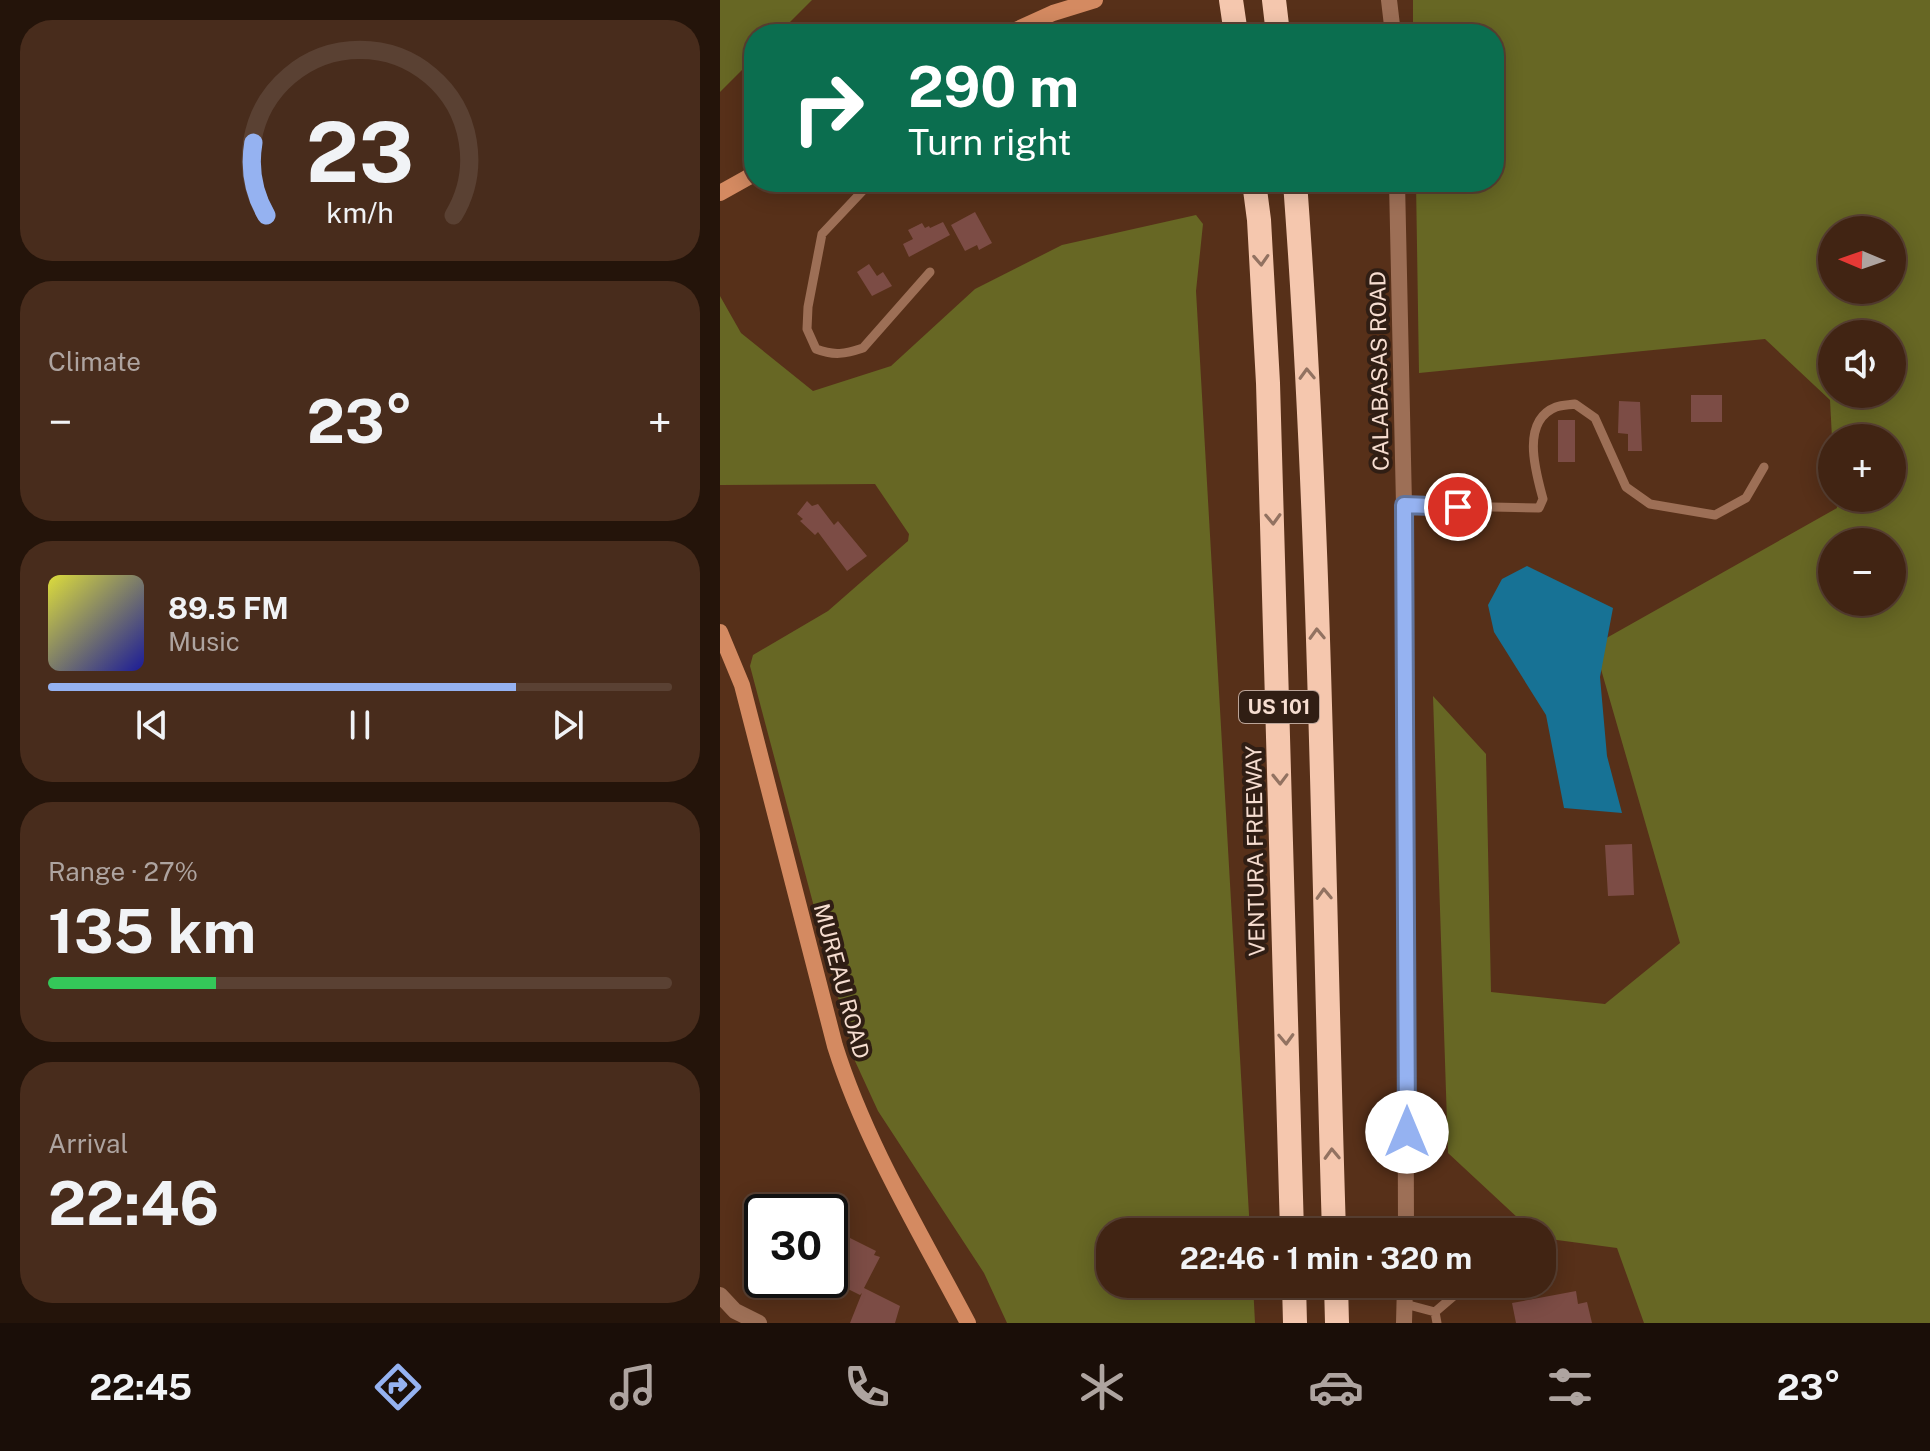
<!DOCTYPE html>
<meta charset="utf-8">
<style>
body{margin:0;font-family:"Public Sans",sans-serif;background:#482c1c;color:#f1f3f6;height:100vh;display:flex;flex-direction:column;font-size:30px;white-space:nowrap}
*{box-sizing:border-box;margin:0}
p{font-size:26px;color:#aea4a0}
.icon{flex:none;width:44px;height:44px;fill:none;stroke:currentColor;stroke-width:2;stroke-linecap:round;stroke-linejoin:round}
.map{position:relative;flex:1;overflow:hidden}
.drawer{display:flex;flex-direction:column;gap:20px;padding:20px;background:#24140a;width:720px}
.drawer>*{flex:none}
.hud{position:absolute;left:24px;top:24px;width:760px;height:168px;border-radius:32px;box-shadow:0 4px 20px #0003,0 0 0 2px #5a4133;background:#0b6e4f;color:#fff;overflow:hidden}
.needle{width:52px;rotate:272deg}
.controls{position:absolute;left:1098px;top:216px;display:grid;gap:16px}
.controls a{display:grid;place-items:center;width:88px;height:88px;border-radius:50%;background:#412413;box-shadow:0 4px 20px #0003,0 0 0 2px #5a4133;font-size:40px}
.speed{position:absolute;left:24px;top:1194px;display:flex;gap:16px;font-size:40px;font-weight:700;text-align:center}
.speed>*{display:grid;place-content:center;width:104px;height:104px;border-radius:50%;background:#412413;box-shadow:0 4px 20px #0003,0 0 0 2px #5a4133;line-height:1}
.speed .limit{border:4px solid #111;border-radius:12px;background:#fff;color:#111}
.pin{position:absolute;display:grid;place-items:center;width:68px;height:68px;color:#fff;margin:-34px;border:4px solid #fff;border-radius:50%;box-shadow:0 2px 8px #0007}
.me{position:absolute;width:88px;margin:-44px;rotate:0deg;stroke-linejoin:round;filter:drop-shadow(0 0 6px #0008)}
.turn{display:flex;align-items:center;gap:28px;height:168px;padding:0 32px;font-size:36px}
.turn .icon{width:104px;height:104px;stroke-width:2.5}
.turn b{display:block;font-size:56px;line-height:68px}
.big{font-size:60px;font-weight:700;line-height:1.1}
.drawer .widget{flex:1;display:flex;flex-direction:column;justify-content:center;gap:12px;min-width:0;padding:0 28px;border-radius:32px;background:#482c1c}
.drawer .dial{align-items:center;gap:0}
.dial svg{height:208px;overflow:visible;fill:none;stroke:#5a4133;stroke-width:7;stroke-linecap:round;text-anchor:middle}
.dial text{fill:#f1f3f6;stroke:none}
.song{display:flex;align-items:center;gap:24px}
.cover{width:96px;height:96px;border-radius:12px;background:linear-gradient(135deg,hsl(60 70% 55%),hsl(240 70% 35%))}
.played{height:8px;border-radius:4px;background:linear-gradient(90deg,#95b2f1 75%,#5a4133 75%)}
.keys{display:flex;justify-content:space-around;direction:ltr}
.heat{display:flex;justify-content:space-between;align-items:center;font-size:44px;direction:ltr}
.charge{height:12px;border-radius:6px;background:linear-gradient(90deg,#34c759 27%,#5a4133 0)}
.trip{position:absolute;left:376px;top:1218px;width:460px;height:80px;border-radius:32px;background:#412413;box-shadow:0 4px 20px #0003,0 0 0 2px #5a4133;font-weight:700;line-height:80px;text-align:center}
.menu{display:flex;height:128px;justify-content:space-around;align-items:center;background:#1a0e08;color:#aea4a0}
.menu .icon{width:56px;height:56px}
.menu .active{color:#95b2f1}
.menu b{font-size:36px;color:#f1f3f6}
main{display:flex;flex:1;min-height:0}
.map>svg:first-child{display:block}
</style>
<main>
<section class="drawer">
<div class="widget dial"><svg viewBox="0 0 100 80">
<path d="M14 69A42 42 0 1 1 86 69"/>
<path d="M14 69A42 42 0 0 1 9 41" stroke="#95b2f1"/>
<text x="50" y="56" font-size="32" font-weight="700">23</text>
<text x="50" y="72" font-size="11">km/h</text>
</svg></div>
<div class="widget"><p>Climate</p>
<div class="heat"><a>−</a><b class="big">23°</b><a>+</a></div>
</div>
<div class="widget">
<div class="song"><i class="cover"></i><div><b>89.5 FM</b><p>Music</p></div></div>
<div class="played"></div>
<div class="keys"><svg class="icon" aria-label="previous" viewBox="0 0 24 24"><path d="M18 5L8 12l10 7zM5 5v14"/></svg><svg class="icon" aria-label="pause" viewBox="0 0 24 24"><path d="M8 5v14M16 5v14"/></svg><svg class="icon" aria-label="next" viewBox="0 0 24 24"><path d="M6 5l10 7-10 7zM19 5v14"/></svg></div>
</div>
<div class="widget"><p>Range · 27%</p><b class="big">135 km</b><div class="charge"></div></div>
<div class="widget"><p>Arrival</p><b class="big">22:46</b></div>
</section>
<div class="map">
<svg width="1210" height="1323" viewBox="0 0 1210 1323">
<rect width="100%" height="100%" fill="#573019"/>
<path fill="#676724" fill-rule="evenodd" d="M0,0h92l-34,34h-24v24l-34,34z
M693,0h517v1323h-286l-27,-75 -75,-10v-6h-9l-85,-79 -15,-457 53,58 5,238 114,12 75,-61 -86,-298 243,-137 -1,-10h56v-60h-60l-2,-38 -65,-61 -346,34 -3,-191h78v-148h-81zM1112,230h60v60h-60zM1112,334h60v60h-60zM1112,542h60v60h-60z
M476,215l7,9 -7,67 54,941h-140v52h143l2,39h-248l-23,-50 -106,-162 -23,-50 -105,-395 3,-11 75,-44 80,-70 1,-7 -34,-50 -155,1v-189l21,37 72,58 78,-25 84,-77 87,-44z"/>
<path fill="#177295" d="M807,566l86,42 -13,69 7,79 15,57 -58,-5 -18,-93 -52,-83 -6,-27 14,-26z"/>
<path fill="#7c4c45" d="M255,212l17,31 -13,7 -2,-5 -12,6 -14,-26z
M223,222l7,13 -41,22 -6,-13 10,-5 -5,-9 14,-7 3,5 4,-2 1,2z
M149,264l8,12 6,-4 9,14 -20,10 -15,-24z
M971,395h31v27h-31z
M899,401l21,1 2,49h-14v-17l-10,-1z
M838,420h17v42h-17z
M87,501l5,5 6,-2 16,21 4,-4 29,35 -20,15 -29,-39 -3,3 -15,-14 3,-2 -6,-5z
M912,844l2,51 -26,1 -3,-51z
M84,1197l31,15h-38z
M110,1228l46,23 -2,4 6,2 -16,31 36,18 -5,17h-45l12,-30 -2,2 -30,-15z
M856,1291l2,13 9,-2 5,21h-76l-4,-20z"/>
<g fill="none" stroke-linecap="round" stroke-linejoin="round">
<path stroke="#9d6f56" stroke-width="9" d="M151,182l-49,52 -14,73 -1,22 9,20c18,7 29,5 47,-1l67,-76
M684,505l135,3 4,-9c-7,-26 -23,-78 13,-92 6,-2 13,-2 19,-3l20,14 31,69 24,17 65,11 31,-17 18,-31
M822,1272l4,-1
M685,1304l30,8 2,11
M715,1312l21,-18 41,-10"/>
<path stroke="#9d6f56" stroke-width="16" d="M669,0l4,34
M677,182l7,323 2,727
M0,1295l15,16 24,12
M684,1323l1,-39"/>
<path stroke="#d48a61" stroke-width="16" d="M287,34l46,-21 42,-13
M0,193l34,-19
M0,632l22,53 93,361c31,98 85,186 133,277"/>
<path stroke="#f5c7ae" stroke-width="24" d="M511,0l5,34
M554,0l4,34
M534,182l5,38 9,163 24,849
M575,182c26,349 28,700 39,1050
M574,1284l1,39
M616,1284l1,39"/>
</g>
<defs><path id="oneway-chevron" d="M-2-3.5L2.5 0L-2 3.5" fill="none" stroke-width="1.6" stroke-linecap="round" stroke-linejoin="round" transform="scale(2)"/></defs>
<g stroke="#927261">
<use href="#oneway-chevron" transform="translate(541 260) rotate(87)"/>
<use href="#oneway-chevron" transform="translate(587 374) rotate(-92)"/>
<use href="#oneway-chevron" transform="translate(553 519) rotate(88)"/>
<use href="#oneway-chevron" transform="translate(597 634) rotate(-92)"/>
<use href="#oneway-chevron" transform="translate(560 779) rotate(89)"/>
<use href="#oneway-chevron" transform="translate(604 894) rotate(-92)"/>
<use href="#oneway-chevron" transform="translate(566 1039) rotate(88)"/>
<use href="#oneway-chevron" transform="translate(612 1154) rotate(-92)"/>
</g>
<g fill="none" stroke-linecap="round" stroke-linejoin="round">
<g stroke="#61749d" stroke-width="20">
<path id="route" d="M687,1132l-3,-627 54,2"/>
</g>
<use href="#route" stroke="#95b2f1" stroke-width="14"/>
</g>
<g text-anchor="middle" dominant-baseline="central" stroke-width="8" stroke-linejoin="round" paint-order="stroke">
<rect fill="#301e14" stroke="#bba498" stroke-width="2" x="519" y="691" width="80" height="32" rx="6"/>
<g font-size="20" font-weight="bold" fill="#f6ddd0">
<text x="559" y="707">US 101</text>
</g>
<g font-size="22" fill="#f6ddd0" stroke="#301e14">
<text transform="translate(659 371) rotate(-91)">CALABASAS ROAD</text>
<text transform="translate(535 851) rotate(-91)">VENTURA FREEWAY</text>
<text transform="translate(122 981) rotate(75)">MUREAU ROAD</text>
</g>
</g>
</svg>
<div class="controls">
<a><svg class="needle" viewBox="-14 -14 28 28"><path d="M0-13l5 13h-10z" fill="#e53935"/><path d="M0 13l5-13h-10z" fill="#aea4a0"/></svg></a>
<a><svg class="icon" aria-label="sound" viewBox="0 0 24 24"><path d="M4 9h4l5-4v14l-5-4H4zM17 9q2 3 0 6"/></svg></a>
<a>+</a>
<a>−</a>
</div>
<div class="speed"><div class="limit">30</div></div>
<div class="pin" style="left:738px;top:507px;background:#d93025"><svg class="icon" aria-label="arrive" viewBox="0 0 24 24"><path d="M6 21V4h12l-3 4 3 4H6"/></svg></div>
<svg class="me" style="left:687px;top:1132px" viewBox="-20 -20 40 40"><circle r="19" fill="#fff"/><path d="M0-13L10 11 0 6-10 11z" fill="#95b2f1"/></svg>
<div class="trip">22:46 · 1 min · 320 m</div>
<div class="hud">
<div class="turn"><svg class="icon" aria-label="right" viewBox="0 0 24 24"><path d="M7 20v-9h11M14 6l5 5-5 5"/></svg><div><b>290 m</b>Turn right</div></div>
</div>
</div>
</main>
<nav class="menu">
<b>22:45</b>
<svg class="icon active" aria-label="directions" viewBox="0 0 24 24"><path d="M12 3l9 9-9 9-9-9zM9 14v-3h6M13 9l2 2-2 2"/></svg>
<svg class="icon" aria-label="music" viewBox="0 0 24 24"><path d="M9 18V5l10-2v13"/><circle cx="6" cy="18" r="3"/><circle cx="16" cy="16" r="3"/></svg>
<svg class="icon" aria-label="phone" viewBox="0 0 24 24"><path d="M5 4h4l2 5-3 2q2 4 5 5l2-3 5 2v4C11 20 4 13 5 4z"/></svg>
<svg class="icon" aria-label="climate" viewBox="0 0 24 24"><path d="M12 3v18M4 7l16 10M4 17L20 7"/></svg>
<svg class="icon" aria-label="car" viewBox="0 0 24 24"><path d="M5 17H2v-5l4-1 3-4h7l3 4 3 1v5h-3M9 17h6M6 11h13"/><circle cx="7" cy="17" r="2"/><circle cx="17" cy="17" r="2"/></svg>
<svg class="icon" aria-label="filters" viewBox="0 0 24 24"><path d="M4 7h16M4 17h16"/><circle cx="9" cy="7" r="2"/><circle cx="15" cy="17" r="2"/></svg>
<b>23°</b>
</nav>
